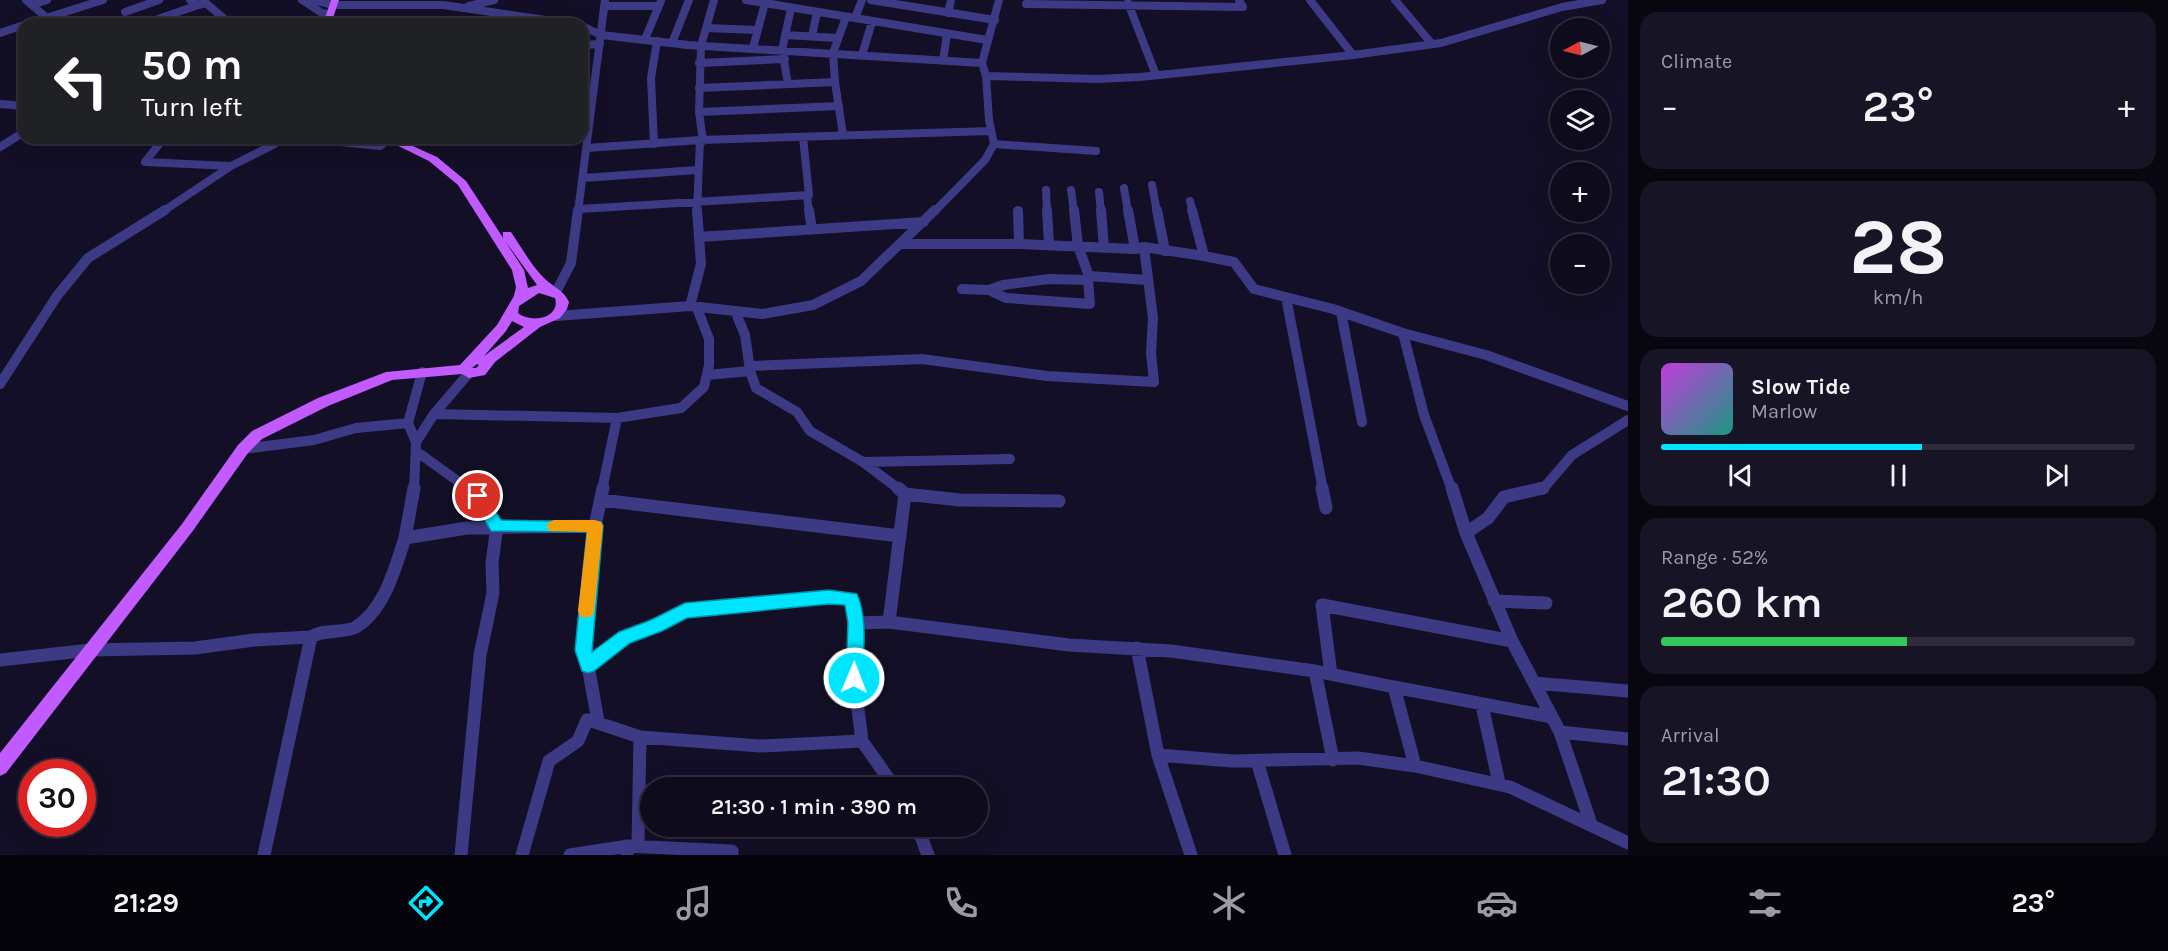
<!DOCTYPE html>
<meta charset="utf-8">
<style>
body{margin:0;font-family:Karla,sans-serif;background:#171425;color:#f1f3f6;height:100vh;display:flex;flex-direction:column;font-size:22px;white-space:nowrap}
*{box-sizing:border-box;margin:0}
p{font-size:20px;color:#9b9ba3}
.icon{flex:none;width:33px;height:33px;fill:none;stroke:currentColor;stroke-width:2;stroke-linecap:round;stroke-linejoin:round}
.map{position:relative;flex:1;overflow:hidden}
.drawer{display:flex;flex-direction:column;gap:12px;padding:12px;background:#08060f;width:540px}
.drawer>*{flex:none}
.guide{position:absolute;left:18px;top:18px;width:570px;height:126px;border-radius:18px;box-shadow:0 6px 24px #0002,0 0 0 2px #2e2b3b;background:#202124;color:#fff;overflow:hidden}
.needle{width:39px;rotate:263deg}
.buttons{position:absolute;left:1550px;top:18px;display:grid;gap:12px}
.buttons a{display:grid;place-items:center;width:60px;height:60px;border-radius:50%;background:#0e0b1c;box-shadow:0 6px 24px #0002,0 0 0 2px #2e2b3b;font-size:30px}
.speed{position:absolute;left:18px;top:759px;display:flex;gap:12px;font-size:30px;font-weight:700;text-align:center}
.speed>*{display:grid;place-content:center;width:78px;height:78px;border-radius:50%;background:#0e0b1c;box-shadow:0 6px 24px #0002,0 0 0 2px #2e2b3b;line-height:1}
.speed .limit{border:9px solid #d22;background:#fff;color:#111}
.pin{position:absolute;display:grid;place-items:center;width:51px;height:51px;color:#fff;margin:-26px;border:3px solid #fff;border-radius:50%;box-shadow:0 2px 6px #0007}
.me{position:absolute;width:66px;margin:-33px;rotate:1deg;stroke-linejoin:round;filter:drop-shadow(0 0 4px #0008)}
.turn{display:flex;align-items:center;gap:21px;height:126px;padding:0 24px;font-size:27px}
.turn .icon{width:78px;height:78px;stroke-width:2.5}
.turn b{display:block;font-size:42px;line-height:51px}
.big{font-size:45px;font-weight:600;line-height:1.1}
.drawer .tile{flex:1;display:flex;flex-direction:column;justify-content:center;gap:9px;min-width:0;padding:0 21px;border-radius:18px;background:#171425}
.drawer .dial{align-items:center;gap:0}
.dial b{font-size:78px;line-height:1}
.song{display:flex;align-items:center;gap:18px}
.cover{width:72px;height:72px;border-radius:9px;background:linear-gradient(135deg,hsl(290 70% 55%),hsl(170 70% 35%))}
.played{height:6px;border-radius:3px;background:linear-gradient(90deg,#00e5ff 55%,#2e2b3b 55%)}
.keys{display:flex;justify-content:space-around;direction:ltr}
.heat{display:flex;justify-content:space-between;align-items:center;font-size:33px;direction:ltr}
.charge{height:9px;border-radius:4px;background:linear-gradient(90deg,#34c759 52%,#2e2b3b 0)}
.trip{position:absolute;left:640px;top:777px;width:348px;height:60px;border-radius:30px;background:#0e0b1c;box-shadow:0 6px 24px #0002,0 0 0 2px #2e2b3b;font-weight:600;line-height:60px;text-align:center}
.tab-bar{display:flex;height:96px;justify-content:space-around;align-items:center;background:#06040b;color:#9b9ba3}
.tab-bar .icon{width:42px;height:42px}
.tab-bar .on{color:#00e5ff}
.tab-bar b{font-size:27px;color:#f1f3f6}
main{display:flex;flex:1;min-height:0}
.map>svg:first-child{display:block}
</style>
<main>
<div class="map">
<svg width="1628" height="855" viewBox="0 0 1628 855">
<rect width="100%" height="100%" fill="#130f26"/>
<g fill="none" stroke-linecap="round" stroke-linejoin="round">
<path stroke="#3d3a85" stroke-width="8" d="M26,0l21,18
M302,0l20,13 7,1
M313,0l19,5h111l130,19
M746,0l19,3 -12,45
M768,0l-3,3 222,37
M871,0l124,20
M999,0l-17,63 4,13 111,3 43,-2 213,-22 88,-12 121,-36 40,-7
M1310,0l43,55
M1395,0l37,44
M1128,3l28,72
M1026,4l217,3 -4,-7
M32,5l15,-5
M198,5l8,-2 24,21
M469,6l25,-6
M604,6h54
M125,12l34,-12
M948,13l3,-13
M855,18l7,-18
M27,24l76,-24
M144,24l54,-19 -8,-5
M582,26l19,9 87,10 294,18
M706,28l51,2
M0,33l24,-8
M785,35l53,3
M812,36l5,-24
M645,39l16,-38
M672,43l17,-43
M582,45l18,-1
M862,55l10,-33
M943,61l4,-27
M699,63l86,-4
M835,82l-2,-29 13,-36
M788,84l-6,-34 9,-42
M699,88l136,-6 8,53
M0,104l24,2
M699,112l140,-6
M164,138l-19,24 86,4
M300,138l80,8 9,-7
M703,141l-4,-29 2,-66 13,-46
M654,144l-3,-66 6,-37
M994,144l102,7
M0,147l24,-15
M587,148l113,-8 291,-9
M583,178l114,-8
M1152,185l5,27
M1124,188l4,24
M1046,190l1,22
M1071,190l3,22
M1099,192l2,20
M807,196l2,16
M1190,201l3,11
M580,209l229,-14 -6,-58
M162,212l69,-46 44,-22 7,-6
M578,212l27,-212
M697,212l3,-72
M934,212l51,-52 9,-16 -5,-24 -3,-44"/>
<path stroke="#3d3a85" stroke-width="10" d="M809,210l3,20
M1047,210l2,35
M1074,210l4,36 11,30 58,4
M1101,210l3,38
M1128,210l7,39
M1157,210l8,41
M1018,211l1,33
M699,237l225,-15
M902,244h117l116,5 9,-2 60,9 -12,-46
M1204,256l30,6 20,27 79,20 70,24
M962,289l27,1 14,-5 46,-6 39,1 1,-4
M989,290l17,8 84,6 -2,-24
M556,292l15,-29 7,-53
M1286,297l37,193
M690,306l11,-42 -4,-54
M735,311l10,24 5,35
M1341,312l21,110
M556,316l134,-10 72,8 51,-9 48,-24 74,-71
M751,366l171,-7 125,17 107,6 -3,-29 2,-35 -9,-71
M469,373l-35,41 183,4 64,-10 23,-21 5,-22v-26l-12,-31
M707,375l43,-4 6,17 41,24 13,19 53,31 37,28
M0,384l57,-88 31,-38 77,-48
M408,423l14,-51
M243,449l71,-9 42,-12 52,-5 8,19
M416,451l54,39
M863,462l147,-3
M414,490l2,-48 18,-28
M602,490l15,-72
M1452,490l-28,-75 -21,-82 83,22 142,51
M1542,490l30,-35 56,-35"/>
<path stroke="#3d3a85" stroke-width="13" d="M414,488l-9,50 62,-10 128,-2 8,-38
M1322,488l4,20
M1452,488l14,45 46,108 48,91 31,92
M905,494l55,6 99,1
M601,500l299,36
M595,526l-12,124 5,16 37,-29 31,-11 29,-15 144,-14 22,2 5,24 33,-1 16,-128 -7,-6
M1466,533l22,-15 16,-21 39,-9
M1494,601l52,2
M889,622l180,23 102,6 144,20 79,16 21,79 95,21 118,56
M856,623l-2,55 8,63 33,47
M1137,648l21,107 74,6 126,-3 57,8
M0,660l90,-10 105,-2 59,-8 57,-3c14,-9 33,-3 45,-10 29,-18 39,-59 49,-89
M1315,671l18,89
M1331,674l-9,-69 190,36
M1534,683l94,8
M1394,687l158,30
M1482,705l17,78
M592,721l48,16 -2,108
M1560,732l68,7
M640,737l120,9 102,-5
M1158,755l33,100
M1257,761l28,94
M917,826l11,29
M628,846l104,5v4
M264,855l47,-218
M461,855l19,-200 13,-62 -1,-30 5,-37 -15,-24 -14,-14
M522,855l27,-94 29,-20 9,-21 11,1 -10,-55
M570,855l58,-9 -1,9"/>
<path fill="#c25bff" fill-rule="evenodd" d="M331,0h8l-8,24h-8z
M382,138h13l42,19 29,24 58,89 4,18 9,-3 -34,-47v-6h8c10,15 19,31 31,44 9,10 21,13 27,26l-2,7 -7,9 -20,9 -45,35 -10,13 -16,3 -7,-4 -70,6 -64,26 -66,33 -14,14 -56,79 -186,241 -6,3v-23l182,-229 56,-79 14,-14 66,-33 68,-26 74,-7 37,-40 17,-29 2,-9 -4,-17 -54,-85 -29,-24zM539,293l16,5c6,20 -24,26 -37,15l1,-7zM512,321l12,6 -40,29 22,-25zM477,364l2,1 -3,3h-4z"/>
</g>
<path fill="#00e5ff" stroke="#0095a6" stroke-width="1.5" d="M478,491l5,1 18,28 100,2 2,4 -11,126 27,-20 32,-12 34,-17 144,-13 28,4c11,25 6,58 6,84l-3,6 -6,2 -6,-2 -2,-6 2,-55 -3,-18 -16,-1 -142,14 -25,13 -32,12 -36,28 -6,2 -6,-2 -7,-21 12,-118 -96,-1 -21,-35 2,-4z"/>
<path fill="#f59e0b" d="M554,520h41l6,2 2,4 -9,85 -2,5 -6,2 -6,-2 -2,-5 9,-79 -38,-1 -2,-5 2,-4z"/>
</svg>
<div class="buttons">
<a><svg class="needle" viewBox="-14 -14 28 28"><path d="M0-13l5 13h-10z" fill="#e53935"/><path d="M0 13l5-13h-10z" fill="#9b9ba3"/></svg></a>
<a><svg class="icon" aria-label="layers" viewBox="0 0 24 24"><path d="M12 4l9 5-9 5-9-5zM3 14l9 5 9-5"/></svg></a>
<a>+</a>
<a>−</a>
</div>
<div class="speed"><div class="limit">30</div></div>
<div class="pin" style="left:478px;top:496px;background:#d93025"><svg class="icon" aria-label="arrive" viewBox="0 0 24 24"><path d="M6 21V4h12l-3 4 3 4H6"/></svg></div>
<svg class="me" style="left:854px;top:678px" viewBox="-20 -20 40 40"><circle r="17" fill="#00e5ff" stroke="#fff" stroke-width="3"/><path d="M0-11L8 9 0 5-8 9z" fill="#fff"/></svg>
<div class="trip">21:30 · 1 min · 390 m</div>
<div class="guide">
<div class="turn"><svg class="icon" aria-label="left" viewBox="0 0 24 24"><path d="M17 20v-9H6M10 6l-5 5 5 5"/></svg><div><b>50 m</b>Turn left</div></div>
</div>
</div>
<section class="drawer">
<div class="tile"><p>Climate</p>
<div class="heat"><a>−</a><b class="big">23°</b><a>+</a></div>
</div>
<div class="tile dial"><b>28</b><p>km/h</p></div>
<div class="tile">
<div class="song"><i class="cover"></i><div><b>Slow Tide</b><p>Marlow</p></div></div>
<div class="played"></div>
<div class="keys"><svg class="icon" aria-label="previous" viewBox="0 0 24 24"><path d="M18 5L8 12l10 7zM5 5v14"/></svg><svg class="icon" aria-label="pause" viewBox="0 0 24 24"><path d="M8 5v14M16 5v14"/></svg><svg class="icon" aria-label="next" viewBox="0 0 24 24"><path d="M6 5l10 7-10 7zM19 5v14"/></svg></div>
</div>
<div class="tile"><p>Range · 52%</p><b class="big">260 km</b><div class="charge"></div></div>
<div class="tile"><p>Arrival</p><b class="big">21:30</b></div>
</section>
</main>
<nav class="tab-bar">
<b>21:29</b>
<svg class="icon on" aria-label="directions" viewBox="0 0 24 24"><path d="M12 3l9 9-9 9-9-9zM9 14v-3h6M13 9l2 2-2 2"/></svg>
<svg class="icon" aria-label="music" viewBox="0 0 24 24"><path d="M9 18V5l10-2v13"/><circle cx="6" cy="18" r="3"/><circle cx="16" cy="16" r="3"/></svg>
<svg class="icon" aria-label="phone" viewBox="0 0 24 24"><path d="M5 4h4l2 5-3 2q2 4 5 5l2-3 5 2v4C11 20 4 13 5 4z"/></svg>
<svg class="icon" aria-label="climate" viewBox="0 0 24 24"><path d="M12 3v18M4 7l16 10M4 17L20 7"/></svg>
<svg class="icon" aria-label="car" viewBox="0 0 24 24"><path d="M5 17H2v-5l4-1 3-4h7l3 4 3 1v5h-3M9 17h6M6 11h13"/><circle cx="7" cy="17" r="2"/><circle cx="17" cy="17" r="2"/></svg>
<svg class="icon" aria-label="filters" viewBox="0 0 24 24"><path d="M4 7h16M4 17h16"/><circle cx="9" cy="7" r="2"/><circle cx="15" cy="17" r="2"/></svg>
<b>23°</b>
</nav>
